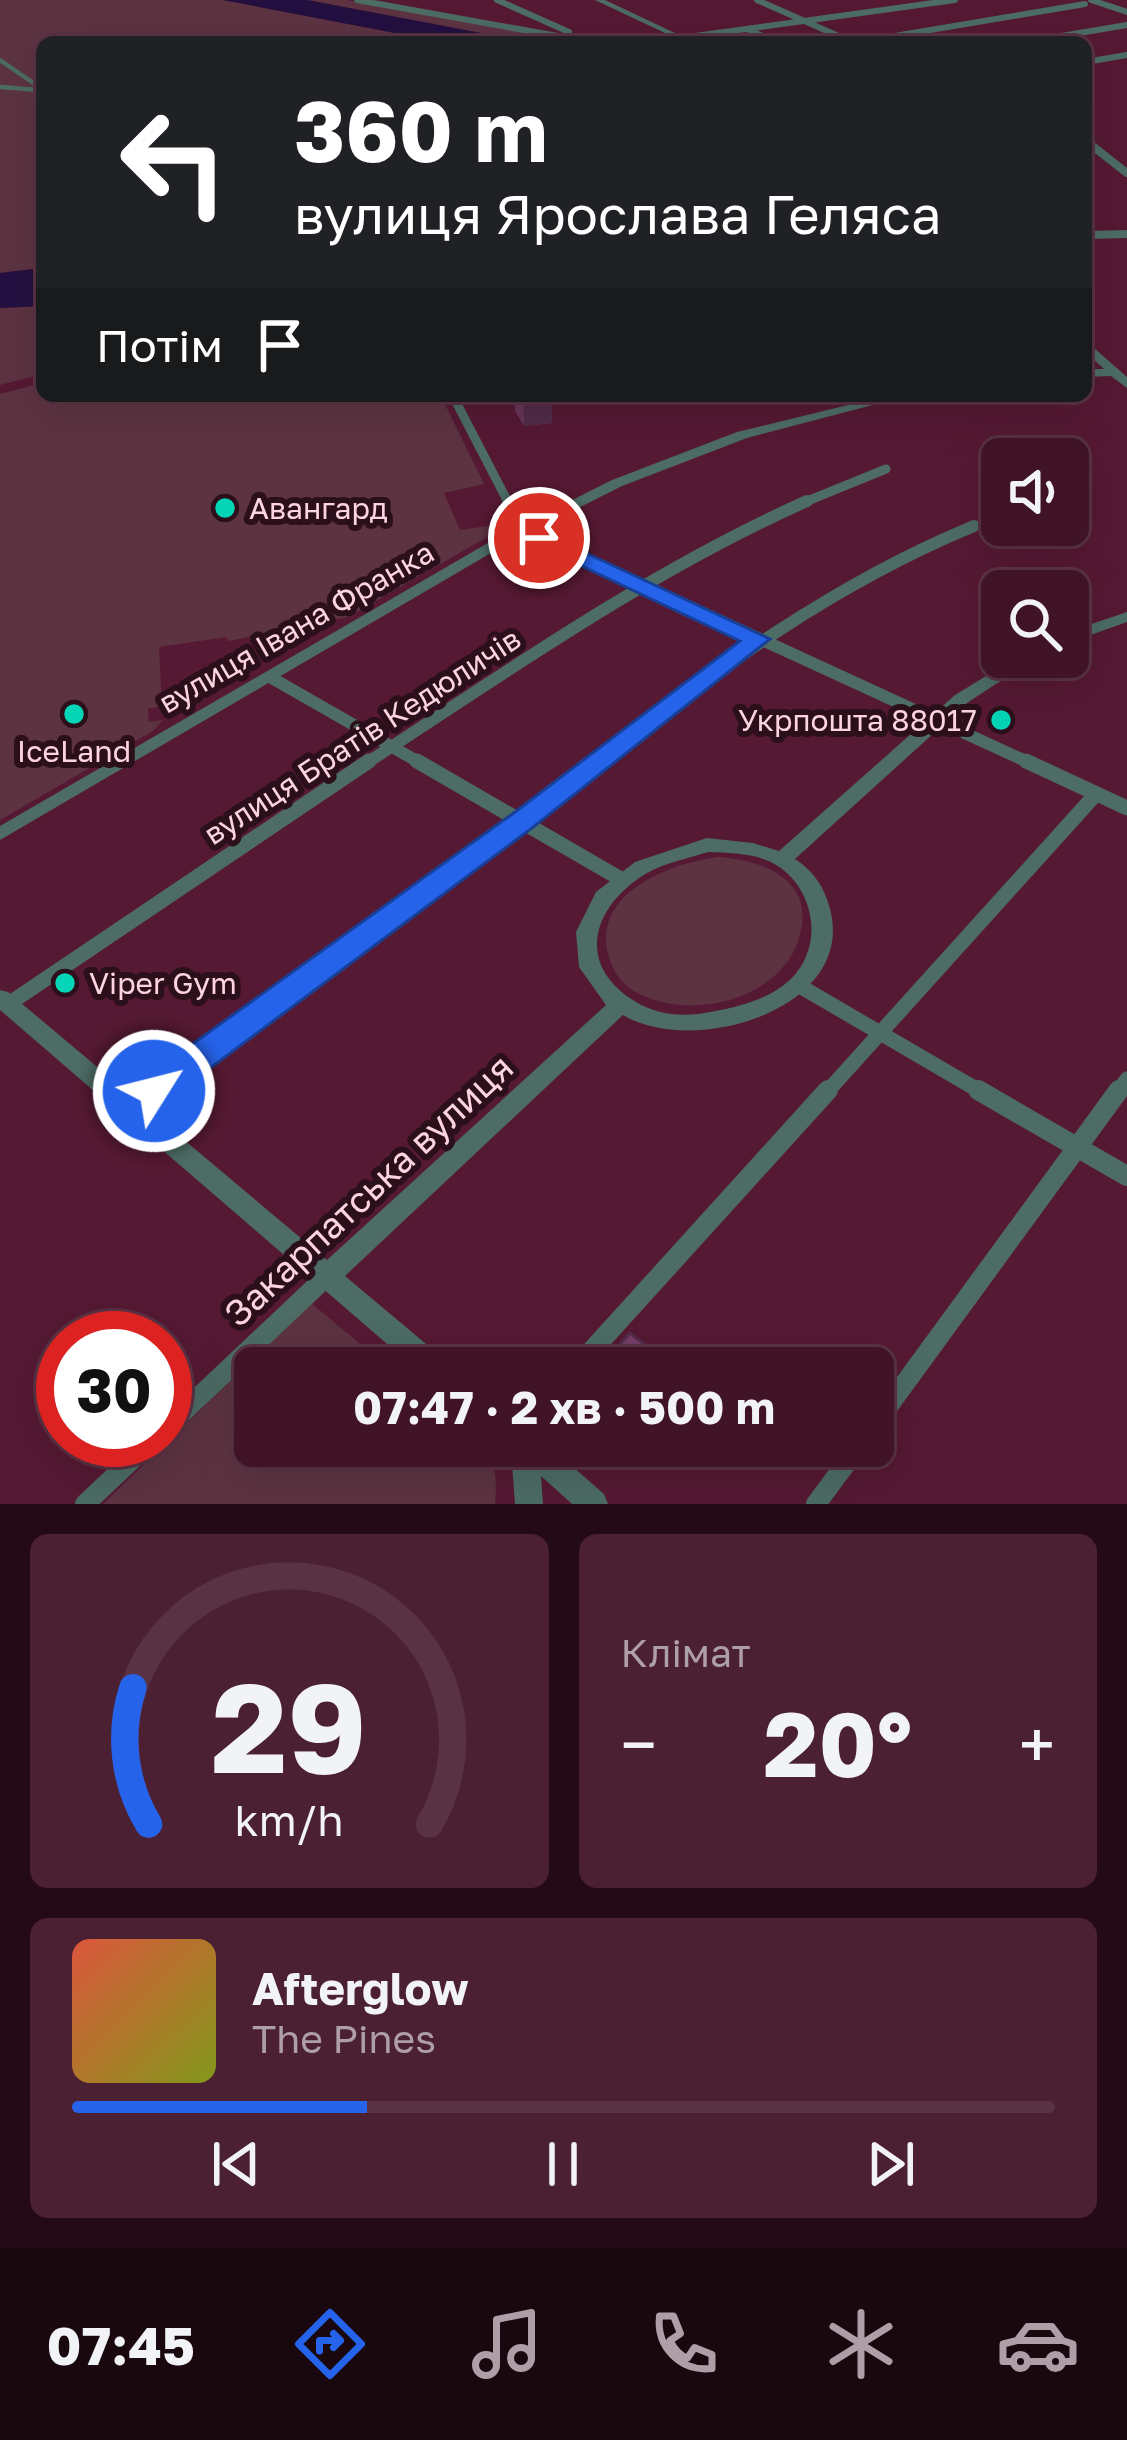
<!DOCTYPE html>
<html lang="uk">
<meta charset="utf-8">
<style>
body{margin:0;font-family:"Golos Text",sans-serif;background:#4b2032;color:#f1f3f6;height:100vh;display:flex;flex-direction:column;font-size:45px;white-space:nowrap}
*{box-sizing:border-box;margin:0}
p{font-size:39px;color:#ae9ea7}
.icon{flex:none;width:66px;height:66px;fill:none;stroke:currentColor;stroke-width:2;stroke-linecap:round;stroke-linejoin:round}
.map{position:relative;height:1504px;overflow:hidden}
.details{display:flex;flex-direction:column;gap:30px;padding:30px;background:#230a15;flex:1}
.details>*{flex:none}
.hud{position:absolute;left:36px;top:36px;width:1056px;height:366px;border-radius:18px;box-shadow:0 12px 48px #0002,0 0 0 3px #593243;background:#202124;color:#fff;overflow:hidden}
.buttons{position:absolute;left:981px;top:438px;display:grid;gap:24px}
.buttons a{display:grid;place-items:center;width:108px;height:108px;border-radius:18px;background:#401326;box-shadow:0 12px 48px #0002,0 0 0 3px #593243;font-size:60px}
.speed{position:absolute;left:36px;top:1311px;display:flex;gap:24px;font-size:60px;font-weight:700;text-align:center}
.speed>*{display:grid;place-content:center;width:156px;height:156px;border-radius:50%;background:#401326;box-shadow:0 12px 48px #0002,0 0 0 3px #593243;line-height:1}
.speed .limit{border:18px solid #d22;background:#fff;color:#111}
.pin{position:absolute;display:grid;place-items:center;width:102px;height:102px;color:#fff;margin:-51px;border:6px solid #fff;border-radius:50%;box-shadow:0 3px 12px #0007}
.me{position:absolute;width:132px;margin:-66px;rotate:54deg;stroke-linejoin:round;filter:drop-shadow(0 0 9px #0008)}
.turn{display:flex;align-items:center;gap:42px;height:252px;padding:0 60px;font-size:54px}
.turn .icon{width:156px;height:156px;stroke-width:2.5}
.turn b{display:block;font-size:84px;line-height:102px}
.then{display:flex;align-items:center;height:114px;padding:0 60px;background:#0003;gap:24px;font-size:45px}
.big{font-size:90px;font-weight:700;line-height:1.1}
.details .card{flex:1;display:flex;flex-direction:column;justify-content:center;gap:18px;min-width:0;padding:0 42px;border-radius:18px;background:#4b2032}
.details .dial{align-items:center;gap:0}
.dial svg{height:312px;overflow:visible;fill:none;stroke:#593243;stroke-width:7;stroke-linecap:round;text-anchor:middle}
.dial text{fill:#f1f3f6;stroke:none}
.song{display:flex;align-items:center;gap:36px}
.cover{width:144px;height:144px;border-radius:18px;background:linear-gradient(135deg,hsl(10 70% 55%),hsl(70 70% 35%))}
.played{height:12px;border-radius:6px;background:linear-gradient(90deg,#2563eb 30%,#593243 30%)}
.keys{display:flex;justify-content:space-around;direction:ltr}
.heat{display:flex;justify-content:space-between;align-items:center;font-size:66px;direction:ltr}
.details .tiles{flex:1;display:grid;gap:30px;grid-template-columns:1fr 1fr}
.card:last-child{grid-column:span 2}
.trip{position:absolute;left:234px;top:1347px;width:660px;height:120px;border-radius:18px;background:#401326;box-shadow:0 12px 48px #0002,0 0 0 3px #593243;font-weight:700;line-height:120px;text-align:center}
.tabs{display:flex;height:192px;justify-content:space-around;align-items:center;background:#1a080f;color:#ae9ea7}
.tabs .icon{width:84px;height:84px}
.tabs .on{color:#2563eb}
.tabs b{font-size:54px;color:#f1f3f6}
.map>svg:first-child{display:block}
</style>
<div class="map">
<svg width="1127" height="1504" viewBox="0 0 1127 1504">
<rect width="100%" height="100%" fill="#561933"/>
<path fill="#5d3342" d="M0,0h223l219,42h-400v226l-42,5z
M307,0h39l233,42h-51z
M42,306v68l-42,11v-77z
M42,383v13h399l43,88 -40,9 16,37 42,-6 1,4 -155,89 -120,24 -1,-4 -68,10 3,59 -14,3 1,13 14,-2 -10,11 -153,89v-426z
M719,857c42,3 93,21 82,73 -13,69 -111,94 -167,61 -14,-8 -22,-22 -26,-37 -15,-62 63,-91 111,-97z
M311,1303l78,65h-134v78h227c15,14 15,38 13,58h-392z"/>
<path fill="#231041" d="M223,0h84l221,42h-86z
M42,268v38l-42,2v-35z"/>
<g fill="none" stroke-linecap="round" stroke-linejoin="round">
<path stroke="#4c6c64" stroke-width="4.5" d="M0,60l42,29
M0,87l39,3"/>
<path stroke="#4c6c64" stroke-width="6" d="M357,0l234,42
M497,0l72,32
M757,0l95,42
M1091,0l36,12
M747,29l28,13
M681,38l274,-38
M859,42l226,-38
M1026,42l101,-17
M1086,62l41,-7"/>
<path stroke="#4c6c64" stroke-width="8" d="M1086,141l41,32
M1086,235l41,-1"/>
<path stroke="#4c6c64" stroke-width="9" d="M453,396l56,108
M800,504l86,-35"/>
<path stroke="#4c6c64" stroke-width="12" d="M508,501l15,29 509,234
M270,677l152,87
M365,764c143,-93 285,-193 442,-263
M595,764c120,-93 238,-180 379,-238"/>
<path stroke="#4c6c64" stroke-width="15" d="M417,761l202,117
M1026,761l101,47
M798,985l185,108
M7,1005l362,-244
M152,1093l447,-332
M826,1093l270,-299
M1117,1093l10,-14"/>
<path stroke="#4c6c64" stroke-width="20" d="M978,1090l149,86
M130,1108l26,-18
M576,1368l252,-278
M873,1427l246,-337
M165,1429l162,-153
M85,1504l68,-64
M816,1504l43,-58"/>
<path fill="#4c6c64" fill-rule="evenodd" d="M595,0h10l89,42h-10z
M1086,341l41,36v11l-16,-12 -25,1v-8h18l-18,-17z
M885,396h22l-160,42 -125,48 -119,60 -503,294v-14l493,-286 119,-60 125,-48z
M1127,612v10l-59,21v-11z
M1017,657h20l-70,46 -172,156c16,10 27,25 33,43 36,106 -134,156 -205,113l-278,261 99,83 4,9h-33l-415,-358v-20l8,2 319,268 279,-255 -27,-38 -3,-35 20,-40 39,-30 72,-24 46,5 26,8 176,-156zM708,852c21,1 44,1 63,10 43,22 55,82 20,117 -20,19 -49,27 -75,32 -28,6 -55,6 -80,-9 -62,-37 -44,-96 11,-129 18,-10 42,-15 61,-21z
M506,1446h43l55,48 4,10h-36l-31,-28 2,28h-28l-3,-41z"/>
</g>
<path fill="#653559" d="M515,396h37v27l-28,3 -9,-15z
M610,1355l63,11 16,2h-80z"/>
<path fill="#522b48" d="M523,396h29v27l-28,3z"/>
<path fill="#753e67" stroke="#522b48" stroke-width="3" d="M630,1333l43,33 5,-6 11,8h-63l-16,-13z"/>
<path fill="#2563eb" stroke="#184099" stroke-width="3" d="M539,531l231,108 -238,189 -366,273 -12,4 -13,-4 -5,-10 5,-10 370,-266 229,-174 -209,-99 -3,-4z"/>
<g fill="#03d5b6" stroke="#2b101b" stroke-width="4.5">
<circle cx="225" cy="508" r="12"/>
<circle cx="74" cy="714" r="12"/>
<circle cx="1001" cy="720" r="12"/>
<circle cx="65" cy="983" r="12"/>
</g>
<g text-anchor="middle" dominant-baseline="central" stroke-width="12" stroke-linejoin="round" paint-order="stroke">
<g font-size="30" fill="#fcd4e0" stroke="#2b101b" text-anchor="start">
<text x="249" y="508">Авангард</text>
<text x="977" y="720" text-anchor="end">Укрпошта 88017</text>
<text x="74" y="751" text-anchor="middle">IceLand</text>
<text x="89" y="983">Viper Gym</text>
</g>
<g font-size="30" fill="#fcd4e0" stroke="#2b101b">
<text transform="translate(296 627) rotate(-30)">вулиця Івана Франка</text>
<text transform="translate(362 736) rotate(-33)">вулиця Братів Кедюличів</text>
</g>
<g font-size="36" fill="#fcd4e0" stroke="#2b101b">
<text transform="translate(368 1190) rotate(-43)">Закарпатська вулиця</text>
</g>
</g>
</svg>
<div class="buttons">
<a><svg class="icon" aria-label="sound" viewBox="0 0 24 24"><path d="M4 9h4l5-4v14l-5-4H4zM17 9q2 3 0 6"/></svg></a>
<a><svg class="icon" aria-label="search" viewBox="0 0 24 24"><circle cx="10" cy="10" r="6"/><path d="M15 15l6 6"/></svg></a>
</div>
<div class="speed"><div class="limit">30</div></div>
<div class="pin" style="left:539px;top:538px;background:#d93025"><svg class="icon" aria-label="arrive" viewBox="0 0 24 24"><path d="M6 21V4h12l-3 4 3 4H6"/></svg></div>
<svg class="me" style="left:154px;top:1091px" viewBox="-20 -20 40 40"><circle r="17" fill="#2563eb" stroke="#fff" stroke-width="3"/><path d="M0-11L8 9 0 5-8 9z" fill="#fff"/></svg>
<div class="trip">07:47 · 2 хв · 500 m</div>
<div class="hud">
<div class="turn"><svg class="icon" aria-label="left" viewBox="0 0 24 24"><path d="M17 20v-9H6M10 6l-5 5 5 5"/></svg><div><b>360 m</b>вулиця Ярослава Геляса</div></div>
<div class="then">Потім<svg class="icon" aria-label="arrive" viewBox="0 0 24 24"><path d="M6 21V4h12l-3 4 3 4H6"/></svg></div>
</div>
</div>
<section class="details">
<div class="tiles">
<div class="card dial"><svg viewBox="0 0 100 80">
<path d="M14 69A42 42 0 1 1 86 69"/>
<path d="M14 69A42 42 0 0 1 10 34" stroke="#2563eb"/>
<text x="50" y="56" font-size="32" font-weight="700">29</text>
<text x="50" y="72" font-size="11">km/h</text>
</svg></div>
<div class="card"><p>Клімат</p>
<div class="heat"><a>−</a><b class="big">20°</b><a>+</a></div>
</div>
<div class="card">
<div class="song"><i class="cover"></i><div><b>Afterglow</b><p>The Pines</p></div></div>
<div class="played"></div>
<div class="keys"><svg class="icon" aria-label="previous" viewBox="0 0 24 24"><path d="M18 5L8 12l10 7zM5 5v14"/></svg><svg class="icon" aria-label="pause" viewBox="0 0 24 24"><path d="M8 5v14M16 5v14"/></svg><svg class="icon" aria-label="next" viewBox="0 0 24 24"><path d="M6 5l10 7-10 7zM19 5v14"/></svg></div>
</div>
</div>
</section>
<nav class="tabs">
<b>07:45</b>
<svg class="icon on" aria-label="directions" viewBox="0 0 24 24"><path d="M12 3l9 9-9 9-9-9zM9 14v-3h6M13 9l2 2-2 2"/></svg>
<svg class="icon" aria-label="music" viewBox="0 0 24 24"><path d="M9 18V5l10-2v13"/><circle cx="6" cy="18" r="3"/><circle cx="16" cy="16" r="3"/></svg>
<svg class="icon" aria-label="phone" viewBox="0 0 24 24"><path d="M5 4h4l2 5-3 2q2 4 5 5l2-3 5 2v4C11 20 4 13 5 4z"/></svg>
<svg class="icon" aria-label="climate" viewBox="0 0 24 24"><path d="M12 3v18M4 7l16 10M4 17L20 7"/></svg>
<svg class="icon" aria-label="car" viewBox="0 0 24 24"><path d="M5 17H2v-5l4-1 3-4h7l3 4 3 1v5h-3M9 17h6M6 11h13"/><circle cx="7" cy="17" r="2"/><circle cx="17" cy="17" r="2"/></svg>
</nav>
